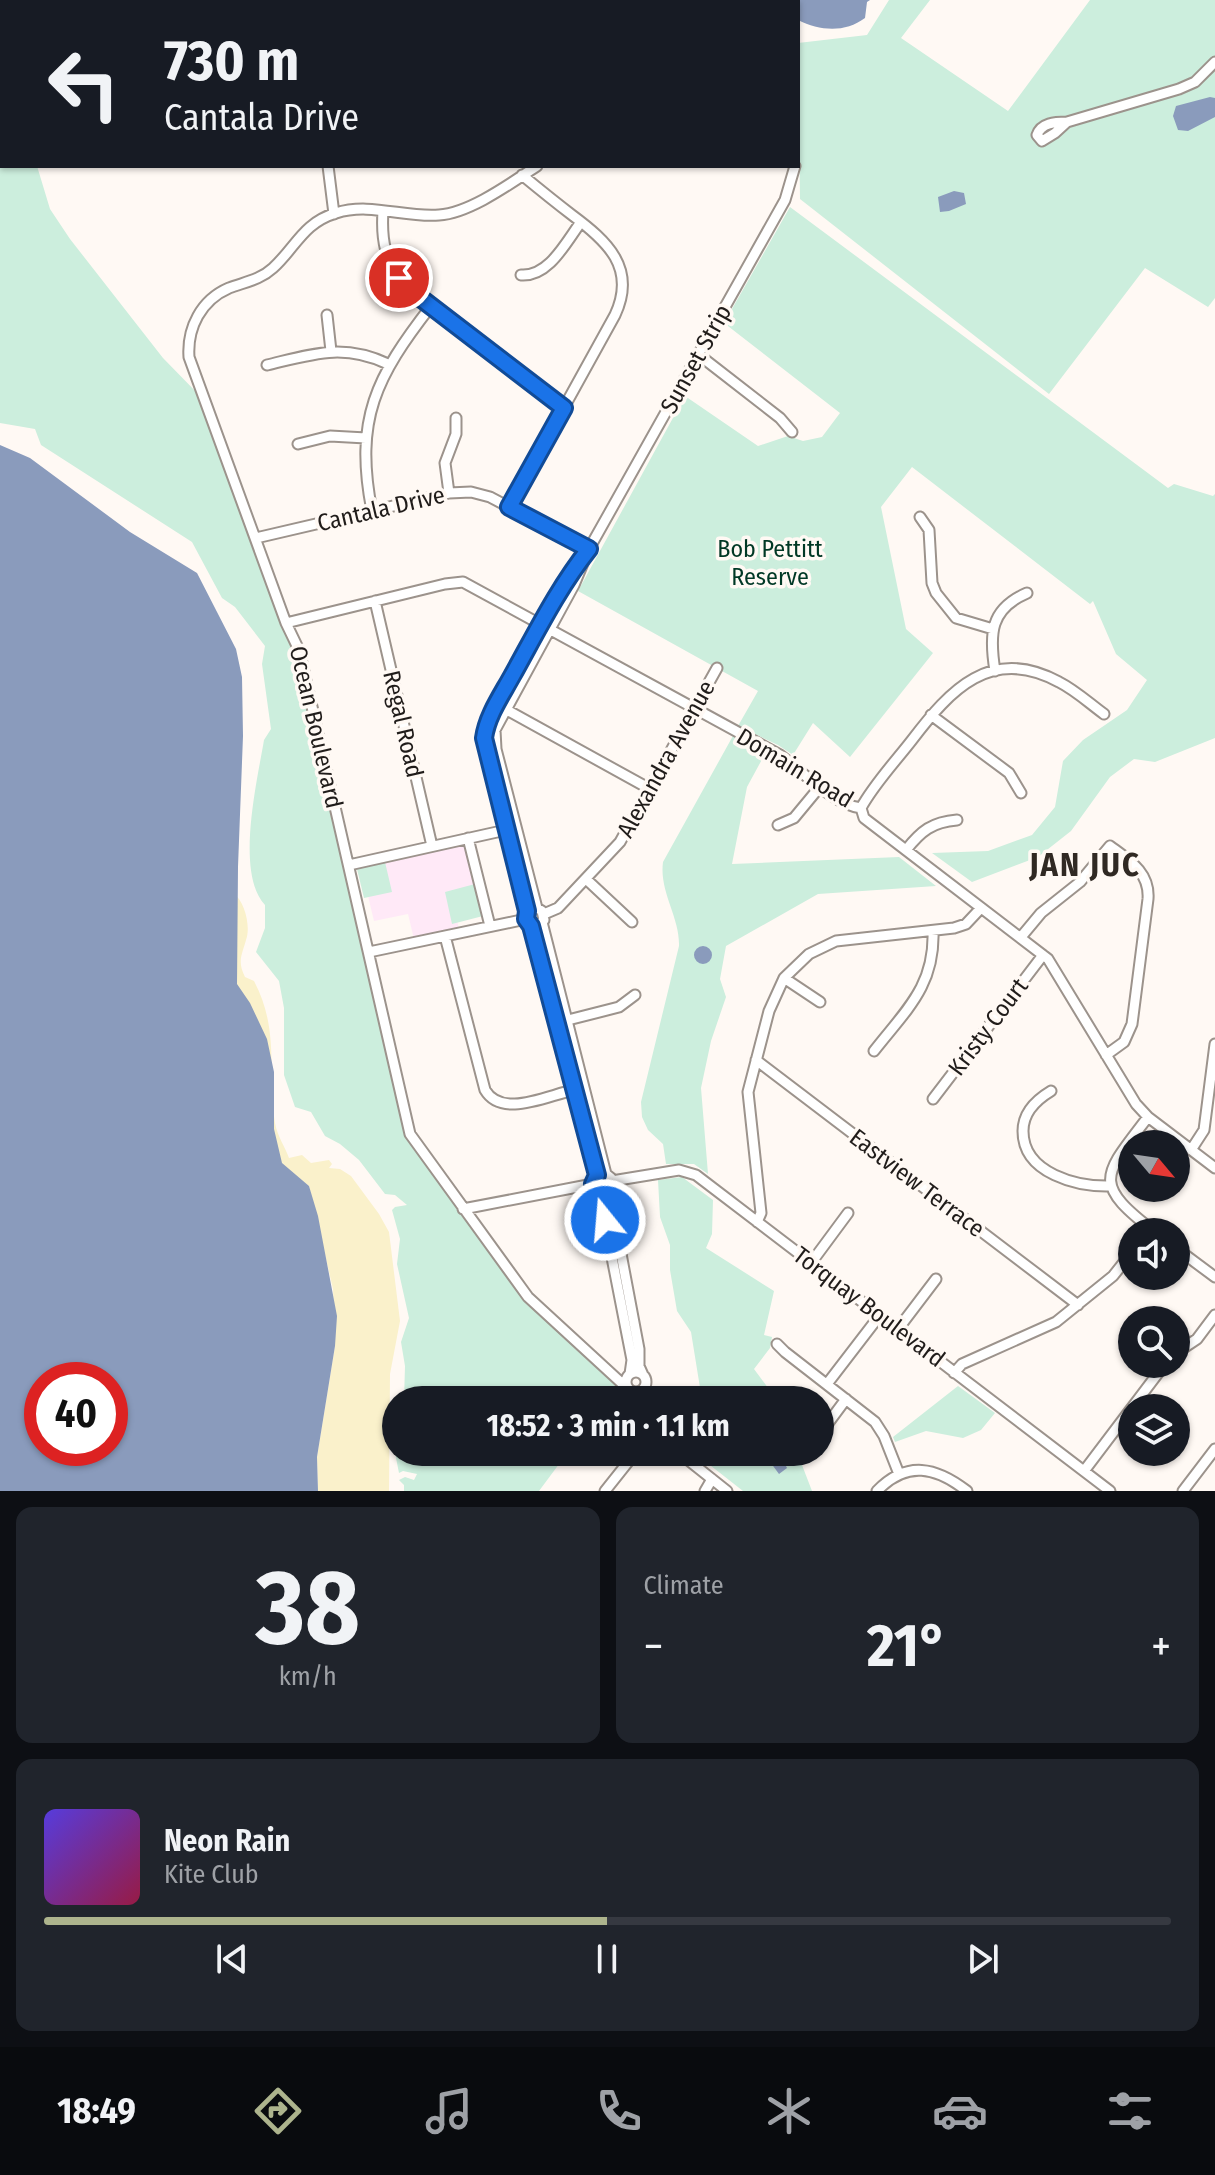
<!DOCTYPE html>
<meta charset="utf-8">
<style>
body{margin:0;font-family:"Fira Sans Condensed",sans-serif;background:#20242c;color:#f1f3f6;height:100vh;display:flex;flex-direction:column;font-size:30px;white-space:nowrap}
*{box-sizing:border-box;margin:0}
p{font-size:26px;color:#9ea1a6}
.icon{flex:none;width:44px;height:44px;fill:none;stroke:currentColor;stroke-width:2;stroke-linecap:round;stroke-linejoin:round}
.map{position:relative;height:1491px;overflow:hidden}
.details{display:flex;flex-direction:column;gap:16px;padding:16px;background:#0d0f14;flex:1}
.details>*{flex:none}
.banner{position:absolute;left:0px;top:0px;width:800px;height:168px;box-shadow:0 2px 6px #0004;background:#171b24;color:#f1f3f6;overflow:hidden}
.needle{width:52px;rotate:119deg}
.tools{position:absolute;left:1118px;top:1130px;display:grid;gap:16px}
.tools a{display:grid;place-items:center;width:72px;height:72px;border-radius:50%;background:#171b24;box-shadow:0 2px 6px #0004;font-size:40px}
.speed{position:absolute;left:24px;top:1362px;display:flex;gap:16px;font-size:40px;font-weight:700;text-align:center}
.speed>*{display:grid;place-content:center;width:104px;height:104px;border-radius:50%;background:#171b24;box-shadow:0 2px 6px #0004;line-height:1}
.speed .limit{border:12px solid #d22;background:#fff;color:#111}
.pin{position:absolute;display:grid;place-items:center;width:68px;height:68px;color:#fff;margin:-34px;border:4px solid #fff;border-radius:50%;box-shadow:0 2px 8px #0007}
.me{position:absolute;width:88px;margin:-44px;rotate:343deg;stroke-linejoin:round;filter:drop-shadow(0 0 6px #0008)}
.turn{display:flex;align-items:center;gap:28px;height:168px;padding:0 32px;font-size:36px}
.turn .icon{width:104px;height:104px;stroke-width:2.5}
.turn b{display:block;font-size:56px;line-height:68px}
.big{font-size:60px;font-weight:700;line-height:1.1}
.details .widget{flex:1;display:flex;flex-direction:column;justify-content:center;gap:12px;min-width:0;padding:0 28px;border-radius:16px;background:#20242c}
.details .dial{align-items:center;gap:0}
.dial b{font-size:104px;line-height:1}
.song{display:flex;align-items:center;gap:24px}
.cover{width:96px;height:96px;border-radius:12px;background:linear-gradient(135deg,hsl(250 70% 55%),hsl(340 70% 35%))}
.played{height:8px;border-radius:4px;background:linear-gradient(90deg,#adb48d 50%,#363941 50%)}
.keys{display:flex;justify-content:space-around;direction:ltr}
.heat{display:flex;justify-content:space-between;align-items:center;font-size:44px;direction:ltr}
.details .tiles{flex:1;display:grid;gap:16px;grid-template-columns:1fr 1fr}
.widget:last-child{grid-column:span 2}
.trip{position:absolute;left:382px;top:1386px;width:452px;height:80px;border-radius:40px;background:#171b24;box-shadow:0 2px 6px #0004;font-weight:700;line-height:80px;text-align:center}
.tabs{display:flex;height:128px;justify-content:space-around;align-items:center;background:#090b0e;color:#9ea1a6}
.tabs .icon{width:56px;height:56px}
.tabs .selected{color:#adb48d}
.tabs b{font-size:36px;color:#f1f3f6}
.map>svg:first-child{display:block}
</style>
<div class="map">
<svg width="1215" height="1491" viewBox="0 0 1215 1491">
<rect width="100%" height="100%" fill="#fff9f4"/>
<path fill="#ffe9f7" d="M467,841l11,46 -27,7 8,35 -45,10 -6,-25 -34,7 -6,-25 21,-6 -6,-30z"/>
<path fill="#ced" d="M889,0h41l-29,38 107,73 82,-111h125v298l-7,9 -63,-39 -96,126 -249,-195 -2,-156 69,-8z
M0,4l2,162h35l13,43 20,30 93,119 40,41 91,236 111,487 113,163 101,97 -13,18h-202l1,-34 -4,-24 8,-24 -12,-54 3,-25 -8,-29 3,-3 12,-2 -12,-10 -10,-1 -26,-34 -19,-16 -15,-8 -14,-24 -16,-5 -11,-32v-67l-5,-27 -23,-29 9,-24v-23c-30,-32 -8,-123 -1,-165l7,-11 -9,-65 3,-18 -30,-39 -13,-9 -30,-56 -151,-97 -6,-16 -35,-6z
M790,207l378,281 6,-4 39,12 2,-2v244l-60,24 -21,-3 -24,18 -39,54 -33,26 -66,25 -40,-29 56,-2 44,-16 23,-28 8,-46 20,-21 44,-30 20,-30 -31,-26 -23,-53 -3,3 -178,-137 -31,40 25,122 27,24 -83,104 -37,-34 -20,32 -15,-10 -40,-19 20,-35 -180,-100 107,-195 73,50 30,-10 15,5 19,-4 18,-24 -116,-90z
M734,734l32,18 -19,35 -15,77 167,-7 37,29 -118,8 -92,52 -6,33 6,18 -15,44 -10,47 7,86 -14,-10h-28l-3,-20 -15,-14 -6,-13 -1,-15 38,-156c1,-29 -20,-54 -16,-84z
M385,862l7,30 -28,6 -7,-29z
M475,884l8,32 -31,8 -7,-32z
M682,1177l31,23 -1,34 -6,14 68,43 -10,44 8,2 -2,11 -16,21 23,31h-75l-11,-68 -14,-21 -7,-41v-25l-10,-28 -2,-37z
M958,1386l37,27 -14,17 -18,8 -37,-7 -31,11 -2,-5z
M396,1451v1h172l-29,39h-135v-6l-5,-5 6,-3 9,3 3,-6 -14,-3 -4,2 -4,-20z
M707,1452h90l15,39h-69l-37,-29z"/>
<path fill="#faf1cb" d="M152,545l81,348c12,8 18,34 13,47 -4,15 -9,21 -1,37l9,4c26,49 13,91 21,142 2,12 10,24 14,35l13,-3 9,8 18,-3 3,4 -3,4 11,1 11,7 28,38 10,18 11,89 -10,53 -1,117h-71l-1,-34 18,-111 -2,-57 -24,-103 -49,-38z"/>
<path fill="#8a9bbc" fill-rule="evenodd" d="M791,0h79l-3,2 -2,16c-20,15 -45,13 -67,2v-18h-7z
M1210,97l5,1v19l-27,14 -10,-1 -5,-14 3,-10z
M954,191l10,2 2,11 -17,7 -9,1 -2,-15z
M0,445l30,13 100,74 67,41 39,76 6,28 1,59 -5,131 -1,117 13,19 17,36 7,33v57l8,34 27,23 9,30 19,100 -2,30 -18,111 1,34h-318zM42,1380h68v68h-68z
M694 955a9 9 0 1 1 18 0a9 9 0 1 1-18 0Z
M767,1452h12l8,16 -8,6 -14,-19z"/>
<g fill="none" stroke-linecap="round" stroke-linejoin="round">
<g stroke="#9c938c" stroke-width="13">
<path id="minor" d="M208,0l1,2
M636,0v2
M746,0l1,2
M400,2l2,-2
M713,2l6,-2
M1067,122l-12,11 -13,8 -5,-6c4,-12 18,-13 30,-13l112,-33 16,-7 20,-20
M328,166l6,48
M537,166c-26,17 -67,47 -98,49 -34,3 -69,-13 -103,-2 -33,10 -40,34 -63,55 -13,12 -28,14 -44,20 -28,12 -42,40 -40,69l97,266 13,27 111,484 118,163 99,91
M383,211c-2,29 2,51 22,74l159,123
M521,275c28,2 45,-33 60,-53
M327,315l4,36
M699,355l81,63 12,14
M267,365c46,-11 76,-22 121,-1
M298,444l32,-8 36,2
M449,493l-4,-30 11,-29v-16
M509,507l106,-192c22,-47 -8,-74 -43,-100 -17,-13 -33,-26 -50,-40
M372,511c-18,-92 4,-134 59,-205
M920,517l9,13 3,53 4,10 20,25 37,11
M256,538l193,-45 22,-1 19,5 99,52
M375,601l57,245
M286,623l159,-39 18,-2 317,173c23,17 54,50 81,53l3,10 184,141 88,145 12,13 67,51
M995,671c-6,-37 -5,-62 32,-78
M505,709l145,80
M931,715l78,58 12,20
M861,808c13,-24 34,-46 51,-68 38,-50 79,-95 147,-58 16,8 30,21 45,32
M778,825l16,-7 24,-29
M468,838l22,88
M906,850c15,-19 26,-28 51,-30
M349,865l157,-35
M586,879l46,43
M537,908l-41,-159 -1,-19 79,-145 15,-36 196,-349 10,-34
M527,911l-40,-156 -3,-17 4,-18c29,-52 54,-112 92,-159
M544,914l14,-6 62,-66 97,-174
M542,922l64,252
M531,926h7l6,-6 -2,-9 -5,-3 -10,3 -1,8 5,7 66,249
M445,936l40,154c17,29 63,5 89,0
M1021,937l20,-24 39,-31 30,-36c19,14 40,26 38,53l-16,125 -8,18 -18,13
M369,952l157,-33
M784,978l36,24
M564,1021l55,-14 16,-12
M874,1051c32,-41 61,-65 59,-120
M756,1060l322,245
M1051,1091c-15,9 -28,22 -28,40 0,43 55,56 88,55
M933,1099l110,-144
M1148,1117c-45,59 -57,66 7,115
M1191,1150l13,-20 11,-86
M612,1181l67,-11 17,5 414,316
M609,1190l30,159v17l4,9
M599,1191l7,1 5,-5v-9l-5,-4 -9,1 -4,9 6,7 33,169 -2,14
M463,1209l130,-25
M757,1222l4,-9 -13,-121 21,-81 15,-33 25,-24 27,-13 118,-13 12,-4 15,-16
M1176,1248l39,29
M811,1263l37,-50
M898,1329l38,-50
M777,1344l8,8 90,70 9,14 15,38
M1176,1353l21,-14 18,-24
M626 1382a10 10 0 1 1 20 0a10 10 0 1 1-20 0Z
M954,1373l8,-9 94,-42 57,-46 19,-24
M827,1384l53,-69
M645,1387l4,13
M820,1434l26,-35
M678,1452l49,39
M1084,1471l81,-107
M605,1491l31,-39
M705,1491l7,-12
M877,1491c30,-31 59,-24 90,0
M1183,1491l32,-42"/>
</g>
<use href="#minor" stroke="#fff" stroke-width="9"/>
</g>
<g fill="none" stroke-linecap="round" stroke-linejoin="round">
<g stroke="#114b97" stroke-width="20">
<path id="route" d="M399,278l15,15 150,115 -55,99 80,42c-31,39 -53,84 -77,127 -11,20 -25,40 -28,62l43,173 -1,8 5,7 66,249 -4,9 6,7 6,29"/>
</g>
<use href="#route" stroke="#1a73e8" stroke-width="14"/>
</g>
<g text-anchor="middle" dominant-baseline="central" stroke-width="7" stroke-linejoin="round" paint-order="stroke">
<g font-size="24" fill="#201c1a" stroke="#fff9f4">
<text transform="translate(696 359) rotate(-61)">Sunset Strip</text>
<text transform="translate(381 509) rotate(-13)">Cantala Drive</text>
<text transform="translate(403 724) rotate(77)">Regal Road</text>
<text transform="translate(316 727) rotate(77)">Ocean Boulevard</text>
<text transform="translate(666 759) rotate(-61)">Alexandra Avenue</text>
<text transform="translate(795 768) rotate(31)">Domain Road</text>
<text transform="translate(988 1027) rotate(-53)">Kristy Court</text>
<text transform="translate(917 1183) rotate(37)">Eastview Terrace</text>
<text transform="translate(869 1307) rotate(37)">Torquay Boulevard</text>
</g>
<g font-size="24" fill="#003825" stroke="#fff9f4">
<text x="770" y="549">Bob Pettitt<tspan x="770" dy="28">Reserve</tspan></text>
</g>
<g font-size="32" font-weight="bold" letter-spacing="2" fill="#302923" stroke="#fff9f4">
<text x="1085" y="865">JAN JUC</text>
</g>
</g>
</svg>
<div class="tools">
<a><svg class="needle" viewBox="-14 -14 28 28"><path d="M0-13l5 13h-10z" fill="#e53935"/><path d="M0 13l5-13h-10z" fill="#9ea1a6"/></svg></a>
<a><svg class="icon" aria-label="sound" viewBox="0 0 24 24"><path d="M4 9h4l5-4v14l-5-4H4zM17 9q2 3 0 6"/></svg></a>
<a><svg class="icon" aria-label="search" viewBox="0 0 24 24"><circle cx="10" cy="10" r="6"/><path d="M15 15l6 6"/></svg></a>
<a><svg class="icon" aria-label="layers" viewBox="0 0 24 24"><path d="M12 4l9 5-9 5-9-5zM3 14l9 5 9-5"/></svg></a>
</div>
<div class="speed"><div class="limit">40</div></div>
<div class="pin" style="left:399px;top:278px;background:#d93025"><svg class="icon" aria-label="arrive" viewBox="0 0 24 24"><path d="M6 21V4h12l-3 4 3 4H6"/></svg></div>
<svg class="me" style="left:605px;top:1220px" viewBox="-20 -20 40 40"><circle r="17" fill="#1a73e8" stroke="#fff" stroke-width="3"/><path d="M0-11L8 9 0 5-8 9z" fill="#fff"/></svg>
<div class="trip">18:52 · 3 min · 1.1 km</div>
<div class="banner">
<div class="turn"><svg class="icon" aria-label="left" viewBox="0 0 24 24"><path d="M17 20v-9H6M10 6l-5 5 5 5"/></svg><div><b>730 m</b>Cantala Drive</div></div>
</div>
</div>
<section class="details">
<div class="tiles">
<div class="widget dial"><b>38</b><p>km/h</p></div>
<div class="widget"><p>Climate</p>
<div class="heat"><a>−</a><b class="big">21°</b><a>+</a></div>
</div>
<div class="widget">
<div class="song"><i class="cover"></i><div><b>Neon Rain</b><p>Kite Club</p></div></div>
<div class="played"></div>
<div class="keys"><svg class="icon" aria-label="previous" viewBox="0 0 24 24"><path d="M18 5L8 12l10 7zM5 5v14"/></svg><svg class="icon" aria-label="pause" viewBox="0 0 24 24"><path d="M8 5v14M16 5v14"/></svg><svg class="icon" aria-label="next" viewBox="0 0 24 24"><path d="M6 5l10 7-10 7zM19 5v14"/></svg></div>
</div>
</div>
</section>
<nav class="tabs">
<b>18:49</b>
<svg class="icon selected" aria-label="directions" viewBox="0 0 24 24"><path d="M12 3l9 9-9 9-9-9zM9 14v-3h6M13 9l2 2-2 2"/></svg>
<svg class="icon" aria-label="music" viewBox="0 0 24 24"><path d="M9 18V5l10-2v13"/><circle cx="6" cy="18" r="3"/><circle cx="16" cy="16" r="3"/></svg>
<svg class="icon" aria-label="phone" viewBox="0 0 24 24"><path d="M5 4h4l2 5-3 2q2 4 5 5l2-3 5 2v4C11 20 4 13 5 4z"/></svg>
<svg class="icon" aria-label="climate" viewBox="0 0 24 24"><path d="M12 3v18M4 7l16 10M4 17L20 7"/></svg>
<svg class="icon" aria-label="car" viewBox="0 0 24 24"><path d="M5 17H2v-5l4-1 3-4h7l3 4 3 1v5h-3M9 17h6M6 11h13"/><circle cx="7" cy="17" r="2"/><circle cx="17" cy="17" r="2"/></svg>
<svg class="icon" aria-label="filters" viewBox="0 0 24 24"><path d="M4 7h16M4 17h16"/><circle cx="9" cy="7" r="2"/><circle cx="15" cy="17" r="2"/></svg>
</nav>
